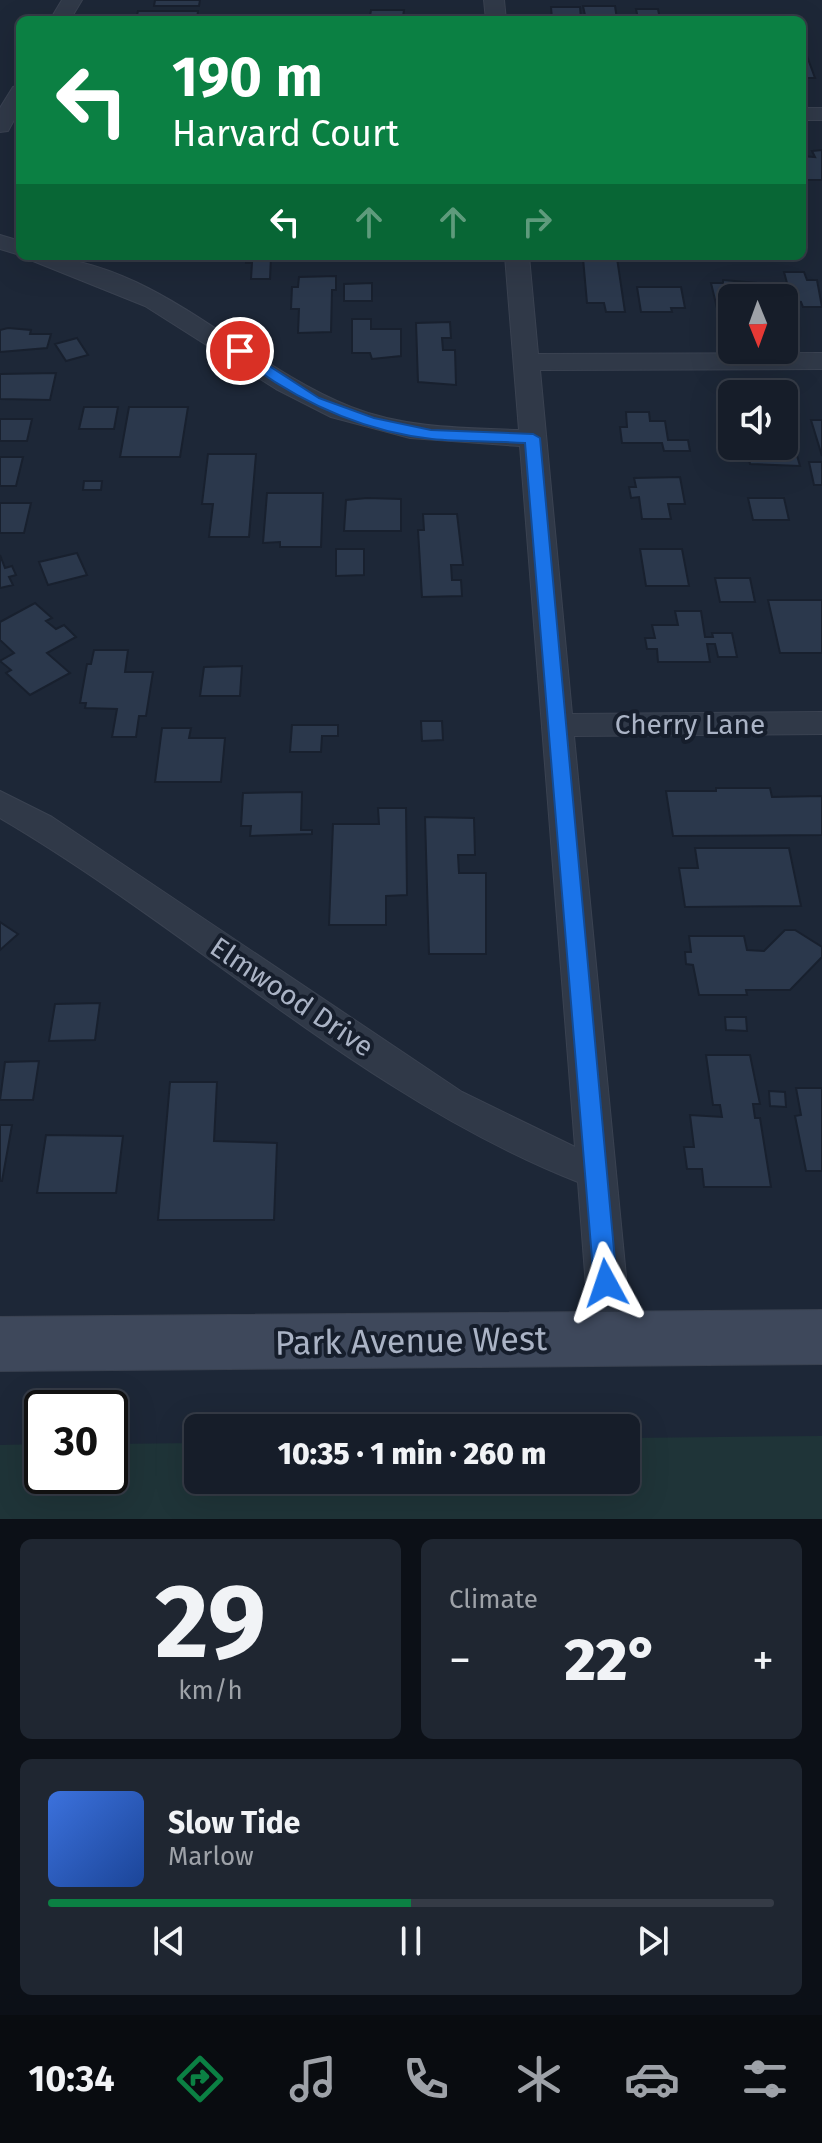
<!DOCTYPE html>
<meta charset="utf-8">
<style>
body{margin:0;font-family:"Fira Sans",sans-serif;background:#1f2631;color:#f1f3f6;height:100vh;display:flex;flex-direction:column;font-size:30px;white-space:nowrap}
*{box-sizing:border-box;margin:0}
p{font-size:26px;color:#9ea2a8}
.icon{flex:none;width:44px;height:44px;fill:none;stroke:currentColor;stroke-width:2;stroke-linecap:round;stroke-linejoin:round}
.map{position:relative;height:1519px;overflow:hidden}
.drawer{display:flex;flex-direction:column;gap:20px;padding:20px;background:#0c1017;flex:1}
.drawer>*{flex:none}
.top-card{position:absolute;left:16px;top:16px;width:790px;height:244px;border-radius:12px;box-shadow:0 8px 32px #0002,0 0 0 2px #353b46;background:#0b8043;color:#fff;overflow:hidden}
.needle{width:52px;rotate:179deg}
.tools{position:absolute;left:718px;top:284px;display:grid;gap:16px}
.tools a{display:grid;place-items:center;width:80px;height:80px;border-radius:12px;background:#161d29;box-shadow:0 8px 32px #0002,0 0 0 2px #353b46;font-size:40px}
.speed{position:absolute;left:24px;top:1390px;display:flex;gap:16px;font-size:40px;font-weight:700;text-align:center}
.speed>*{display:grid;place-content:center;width:104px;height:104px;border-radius:50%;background:#161d29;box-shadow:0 8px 32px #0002,0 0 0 2px #353b46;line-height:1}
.speed .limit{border:4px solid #111;border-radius:12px;background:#fff;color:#111}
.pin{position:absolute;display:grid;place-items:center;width:68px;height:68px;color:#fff;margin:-34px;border:4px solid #fff;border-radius:50%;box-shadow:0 2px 8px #0007}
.me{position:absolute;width:88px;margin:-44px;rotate:355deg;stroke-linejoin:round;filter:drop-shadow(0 0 6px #0008)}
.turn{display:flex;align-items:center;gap:28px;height:168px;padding:0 24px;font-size:36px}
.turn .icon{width:104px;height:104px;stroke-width:2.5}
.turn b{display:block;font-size:56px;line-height:68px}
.lanes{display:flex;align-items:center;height:76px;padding:0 24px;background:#0003;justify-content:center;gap:40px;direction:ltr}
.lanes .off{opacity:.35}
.big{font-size:60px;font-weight:800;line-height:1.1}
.drawer .card{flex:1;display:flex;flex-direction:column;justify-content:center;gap:12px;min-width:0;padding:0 28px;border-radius:12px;background:#1f2631}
.drawer .dial{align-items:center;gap:0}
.dial b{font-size:104px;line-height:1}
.song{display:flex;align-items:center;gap:24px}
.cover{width:96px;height:96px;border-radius:12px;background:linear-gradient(135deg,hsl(220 70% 55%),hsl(220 70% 35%))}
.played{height:8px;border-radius:4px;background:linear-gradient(90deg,#0b8043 50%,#353b46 50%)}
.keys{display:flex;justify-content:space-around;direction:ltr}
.heat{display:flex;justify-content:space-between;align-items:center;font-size:44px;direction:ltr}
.drawer .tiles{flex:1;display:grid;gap:20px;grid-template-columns:1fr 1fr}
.card:last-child{grid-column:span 2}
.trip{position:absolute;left:184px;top:1414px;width:456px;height:80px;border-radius:12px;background:#161d29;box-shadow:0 8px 32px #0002,0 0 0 2px #353b46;font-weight:800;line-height:80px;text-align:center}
.tabs{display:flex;height:128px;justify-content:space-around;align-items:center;background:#090c10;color:#9ea2a8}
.tabs .icon{width:56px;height:56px}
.tabs .active{color:#0b8043}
.tabs b{font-size:36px;color:#f1f3f6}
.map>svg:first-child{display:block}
</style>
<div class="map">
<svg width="822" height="1519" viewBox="0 0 822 1519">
<rect width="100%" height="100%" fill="#1d2737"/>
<path fill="#1f3438" d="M822,1436v83h-822v-74l42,-1v32h68v-32l88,-1v37h428v-42z"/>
<path fill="#2b384c" stroke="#18202e" stroke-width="2" d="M155,0h45l-1,6h-45z
M583,6h32l2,13 -31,1z
M551,7h29l1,12h-29z
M636,9h22l2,10h-22z
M371,10h33l-1,7 13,3h-59v-4h13z
M138,11h60l-1,8 -16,1h-40l-5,-1z
M802,48h2l11,30h-13z
M822,150v30h-19l-1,-24 13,1 -3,-6z
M220,256h51l-1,23h-19l1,-16h-6l1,-7z
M583,258h34l8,54h-19l-2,-9h-17z
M784,272h20l3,8h10l5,27h-19l-2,-5 -30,-4 -4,-15h20z
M336,276v14h-4l-1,42 -33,1 1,-24h-8l1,-22h6l1,-10z
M723,280l34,3 4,15h-29v13l-1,-3h-14l-6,-25h12z
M372,283v18h-28v-17z
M637,287h44l4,21h-14l1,4h-31z
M352,319h19v10h30v27l-29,3 -2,-6h-18z
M450,322l1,16h-9l1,12h12l1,35 -38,-3 -2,-59z
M8,328l23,2 -1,4h21l-4,14 -47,4v-22z
M77,338l11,17 -22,6 -11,-17z
M56,373l-6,27 -50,-1v-25z
M84,407h34l-4,22h-35z
M129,407h59l-8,50h-60z
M626,412h23l1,9h15l3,19h20l2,11h-26l-2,-8h-40l-2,-16h7z
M0,419h32l-5,22h-27z
M811,420h11v36z
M784,421h3l13,45 -50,-2 -4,-18h38z
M208,454h48l-7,83h-40l4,-33h-11z
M0,457h23l-7,29h-16z
M809,462h13v23h-8z
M680,477l5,27h-17l3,15h-29l-3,-22 -8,1 -2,-11h7l-2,-9z
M84,481h18l-1,9h-18z
M267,493h56l-2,54h-41v-5l-17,1z
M367,498l34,1v32h-57l2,-31z
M748,498h36l5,22h-36z
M0,503h31l-7,30h-24z
M423,514h34l6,51h-12l1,15h9l1,16 -40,1 -4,-67h6z
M336,549h28v26l-28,1z
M640,549h42l7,37h-43z
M77,553l10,22 -39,10 -9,-23z
M0,555l5,13 7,-2 4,9 -7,2 4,8 -13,3z
M715,578h35l5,24h-35z
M768,600h54v53h-42z
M35,603l17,15 -6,3 10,8 8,-4 12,12 -29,16 23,20 -40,22 -24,-22 5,-3 -11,-9 14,-8 -14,-13v-18z
M675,611h26l4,26h8l-1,-4h20l5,24h-19l-3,-13h-8l3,18h-52l-1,-13h-10l-2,-11h10l-3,-13h26z
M94,650h34l-3,22h28l-7,44h-7l-3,21h-24l5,-28 -32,-1 1,-5h-6l7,-39h4z
M242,666l-2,30h-40l4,-29z
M421,721h21l1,19 -21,1z
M292,725h46v11h-16l-1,16h-31z
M162,728h29l-2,10h36l-4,44h-66z
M716,788h54l2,9 50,-1v39l-149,1 -7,-45h50z
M302,792l-1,38h11v4l-62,2 1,-10h-10l2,-33z
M378,808h28l1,87 -21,1v29h-57l4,-101h46z
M425,817l49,1 1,37h-17l1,18h27v81h-57z
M695,848h94l12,58 -116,1 -6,-39h19z
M0,922l18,12 -18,16z
M785,930h10l27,17v10l-32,33h-44l1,5h-48l-6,-30 -7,-1 -1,-12h6l-2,-16h55l3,14 17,1z
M100,1003l-5,37 -46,1 6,-37z
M725,1017h21l1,14 -21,-1z
M706,1055h44l10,49h-7l2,14h5l11,69h-67l-2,-18h-15l-3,-22h10l-4,-32 32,2 -2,-12h-7z
M39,1061l-6,39h-33l5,-38z
M170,1082h47l-3,59 63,2 -3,77h-116z
M796,1088h26v83h-16l-11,-55 6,-1z
M769,1091l16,1 1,15 -16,-1z
M0,1125h12l-10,56h-2z
M46,1135l77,1 -7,57h-79z"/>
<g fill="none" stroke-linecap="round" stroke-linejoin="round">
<g stroke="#3a4251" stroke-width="2">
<path id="street" d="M62,0h20l-12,20h-20z
M484,0h20l2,20h-20z
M20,85v24l-12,22 -8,1v-24l13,-21z
M802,108h20v12h-20z
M0,235l20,6v14l-20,-6z
M29,256c124,0 212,108 322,151 53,21 111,21 168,23l-14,-174h24l9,98 284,-1v16l-282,1 32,344 250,-2v22l-248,2 58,603 -6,14 -15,6 -15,-6 -6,-14 -12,-157c-213,-84 -382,-249 -578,-364v-27l52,26 410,275 113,55 -55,-701 -110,-8 -79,-21 -55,-28 -131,-83 -112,-45z"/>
</g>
<g stroke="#3a4251" stroke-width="2">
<path id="secondary" d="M822,1310v54l-822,7v-54z"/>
</g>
<use href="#street" fill="#303948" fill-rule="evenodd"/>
<use href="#secondary" fill="#3e485b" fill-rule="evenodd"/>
</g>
<path fill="#1a73e8" stroke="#114b97" stroke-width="2" d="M240,347l79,51 55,20 57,12 102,4 7,4 77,845 -3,8 -8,3 -8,-3 -4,-8 -69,-840c-30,-2 -62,-1 -93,-4 -74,-8 -139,-40 -197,-85l-2,-3z"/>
<g text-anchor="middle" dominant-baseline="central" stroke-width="8" stroke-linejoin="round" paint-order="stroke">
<g font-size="28" fill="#aab3c5" stroke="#161e2c">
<text x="690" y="724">Cherry Lane</text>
<text transform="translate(292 997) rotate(34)">Elmwood Drive</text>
</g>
<g font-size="34" fill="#aab3c5" stroke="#161e2c">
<text transform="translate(411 1341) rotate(-1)">Park Avenue West</text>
</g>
</g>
</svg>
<div class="tools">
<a><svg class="needle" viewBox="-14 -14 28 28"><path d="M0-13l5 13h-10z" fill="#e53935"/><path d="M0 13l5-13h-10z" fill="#9ea2a8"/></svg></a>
<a><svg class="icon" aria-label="sound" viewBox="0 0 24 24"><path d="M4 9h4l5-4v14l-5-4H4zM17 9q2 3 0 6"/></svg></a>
</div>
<div class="speed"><div class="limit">30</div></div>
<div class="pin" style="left:240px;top:351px;background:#d93025"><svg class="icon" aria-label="arrive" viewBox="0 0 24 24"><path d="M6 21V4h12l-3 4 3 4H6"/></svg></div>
<svg class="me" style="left:606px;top:1283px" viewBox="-20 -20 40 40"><path d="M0-17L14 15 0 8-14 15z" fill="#1a73e8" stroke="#fff" stroke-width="4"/></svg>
<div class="trip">10:35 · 1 min · 260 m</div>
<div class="top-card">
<div class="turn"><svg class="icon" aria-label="left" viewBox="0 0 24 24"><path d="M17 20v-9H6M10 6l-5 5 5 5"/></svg><div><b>190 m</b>Harvard Court</div></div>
<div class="lanes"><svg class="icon" aria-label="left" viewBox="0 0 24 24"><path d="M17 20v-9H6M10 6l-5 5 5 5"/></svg><svg class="icon off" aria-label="ahead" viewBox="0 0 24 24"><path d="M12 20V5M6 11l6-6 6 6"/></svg><svg class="icon off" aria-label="ahead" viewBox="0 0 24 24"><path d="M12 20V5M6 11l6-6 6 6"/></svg><svg class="icon off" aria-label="right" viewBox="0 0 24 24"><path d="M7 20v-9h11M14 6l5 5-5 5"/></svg></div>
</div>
</div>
<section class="drawer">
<div class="tiles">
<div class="card dial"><b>29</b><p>km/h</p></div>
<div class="card"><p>Climate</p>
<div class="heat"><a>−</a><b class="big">22°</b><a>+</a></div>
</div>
<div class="card">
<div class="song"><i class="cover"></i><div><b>Slow Tide</b><p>Marlow</p></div></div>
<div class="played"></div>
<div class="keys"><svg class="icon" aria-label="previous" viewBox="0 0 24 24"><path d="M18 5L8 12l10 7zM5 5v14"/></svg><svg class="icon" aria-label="pause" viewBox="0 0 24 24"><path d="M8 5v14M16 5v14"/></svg><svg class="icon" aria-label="next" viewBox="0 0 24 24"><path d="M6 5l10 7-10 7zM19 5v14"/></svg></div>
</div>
</div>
</section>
<nav class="tabs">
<b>10:34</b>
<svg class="icon active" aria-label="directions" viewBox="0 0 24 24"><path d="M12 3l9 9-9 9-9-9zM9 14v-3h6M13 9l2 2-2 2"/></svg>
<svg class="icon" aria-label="music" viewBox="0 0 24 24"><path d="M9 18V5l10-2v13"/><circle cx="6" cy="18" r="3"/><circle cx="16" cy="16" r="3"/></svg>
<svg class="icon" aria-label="phone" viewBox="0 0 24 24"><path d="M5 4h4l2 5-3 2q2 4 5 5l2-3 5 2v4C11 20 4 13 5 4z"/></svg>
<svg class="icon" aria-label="climate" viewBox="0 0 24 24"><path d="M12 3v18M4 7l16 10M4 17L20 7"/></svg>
<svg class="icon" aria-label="car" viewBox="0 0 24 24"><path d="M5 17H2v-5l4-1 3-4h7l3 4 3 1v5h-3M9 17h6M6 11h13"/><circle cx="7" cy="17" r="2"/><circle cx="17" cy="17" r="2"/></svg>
<svg class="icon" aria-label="filters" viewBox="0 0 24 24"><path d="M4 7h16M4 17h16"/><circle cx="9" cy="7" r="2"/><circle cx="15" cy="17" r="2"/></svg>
</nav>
